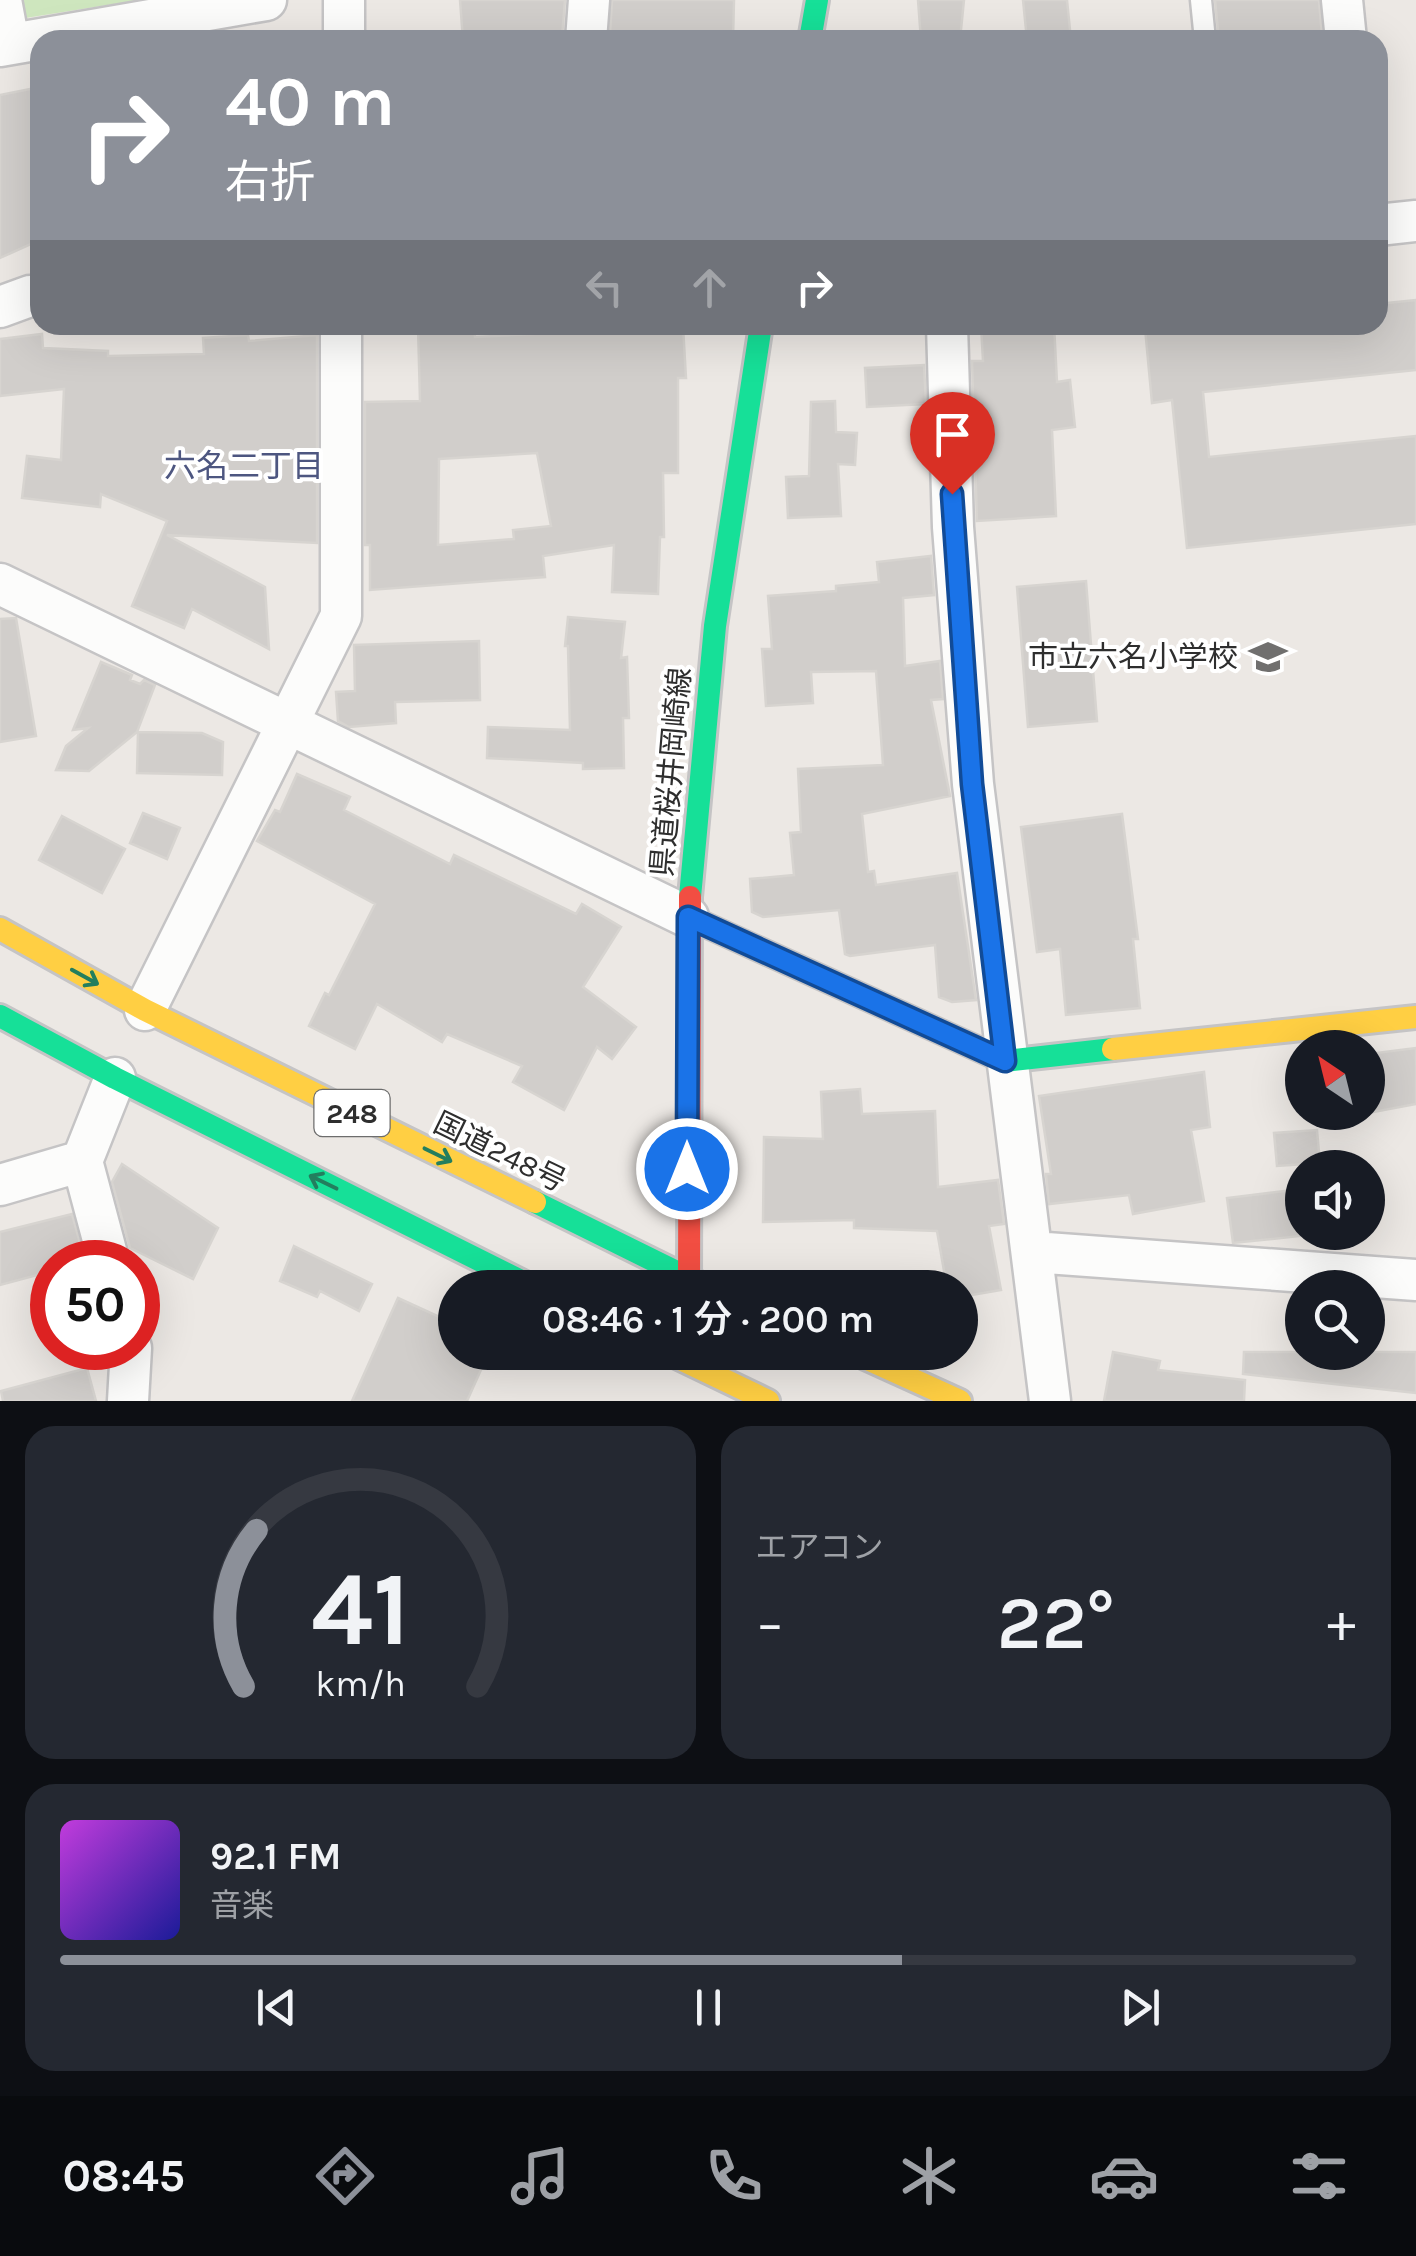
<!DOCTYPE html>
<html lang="ja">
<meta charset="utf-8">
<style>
body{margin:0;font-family:Karla,"Noto Sans JP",sans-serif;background:#242831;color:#f1f3f6;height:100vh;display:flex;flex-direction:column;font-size:38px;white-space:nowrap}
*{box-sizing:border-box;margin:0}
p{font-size:32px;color:#9ea1a6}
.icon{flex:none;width:55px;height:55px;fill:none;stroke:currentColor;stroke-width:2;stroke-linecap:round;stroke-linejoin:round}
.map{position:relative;height:1401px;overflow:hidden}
.drawer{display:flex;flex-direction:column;gap:25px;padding:25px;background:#0d0f14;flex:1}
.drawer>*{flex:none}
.top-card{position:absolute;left:30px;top:30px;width:1358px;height:305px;border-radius:30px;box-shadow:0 10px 40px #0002;background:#8c9099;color:#fff;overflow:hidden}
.needle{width:65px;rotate:325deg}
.controls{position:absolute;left:1285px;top:1030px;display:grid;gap:20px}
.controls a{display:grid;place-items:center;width:100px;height:100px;border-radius:50%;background:#171b24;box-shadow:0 10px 40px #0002;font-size:50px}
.speed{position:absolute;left:30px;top:1240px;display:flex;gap:20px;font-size:50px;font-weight:700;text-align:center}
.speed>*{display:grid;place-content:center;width:130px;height:130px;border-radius:50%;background:#171b24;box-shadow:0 10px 40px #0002;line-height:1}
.speed .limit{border:15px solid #d22;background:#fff;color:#111}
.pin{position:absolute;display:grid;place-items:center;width:85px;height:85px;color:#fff;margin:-102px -42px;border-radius:50% 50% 50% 0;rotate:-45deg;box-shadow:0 0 10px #0007}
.pin .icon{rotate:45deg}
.me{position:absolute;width:110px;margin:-55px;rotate:0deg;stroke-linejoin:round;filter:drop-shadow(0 0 8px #0008)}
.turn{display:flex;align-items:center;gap:35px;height:210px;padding:0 30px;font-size:45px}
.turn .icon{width:130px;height:130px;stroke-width:2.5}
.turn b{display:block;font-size:70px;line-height:85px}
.lanes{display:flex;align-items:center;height:95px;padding:0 30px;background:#0003;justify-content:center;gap:50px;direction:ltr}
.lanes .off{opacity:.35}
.big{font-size:75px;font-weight:600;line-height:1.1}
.drawer .card{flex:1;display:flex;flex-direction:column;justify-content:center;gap:15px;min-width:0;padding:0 35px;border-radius:30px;background:#242831}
.drawer .dial{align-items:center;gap:0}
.dial svg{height:260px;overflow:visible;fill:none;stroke:#363941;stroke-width:7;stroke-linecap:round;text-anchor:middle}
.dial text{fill:#f1f3f6;stroke:none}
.song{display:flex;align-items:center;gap:30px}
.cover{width:120px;height:120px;border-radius:15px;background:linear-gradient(135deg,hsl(290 70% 55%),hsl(240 70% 35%))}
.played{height:10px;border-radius:5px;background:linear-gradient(90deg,#8c9099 65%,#363941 65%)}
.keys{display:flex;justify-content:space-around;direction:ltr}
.heat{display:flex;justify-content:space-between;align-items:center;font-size:55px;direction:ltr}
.drawer .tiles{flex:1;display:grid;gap:25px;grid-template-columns:1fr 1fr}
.card:last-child{grid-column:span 2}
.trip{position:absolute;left:438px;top:1270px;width:540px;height:100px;border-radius:50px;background:#171b24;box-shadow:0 10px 40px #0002;font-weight:600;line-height:100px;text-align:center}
.dock{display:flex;height:160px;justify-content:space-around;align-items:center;background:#090b0e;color:#9ea1a6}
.dock .icon{width:70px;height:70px}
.dock .selected{color:#8c9099}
.dock b{font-size:45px;color:#f1f3f6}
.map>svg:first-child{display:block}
</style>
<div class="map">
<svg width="1416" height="1401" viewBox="0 0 1416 1401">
<rect width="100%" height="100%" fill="#ece8e4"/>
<path fill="#cee6be" d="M16,0h123l-120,19z"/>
<path fill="#d1cecb" stroke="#d7d4d0" stroke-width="2.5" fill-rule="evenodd" d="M460,0h105l-3,37 -99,3z
M612,0h122l-1,40h-62l-61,-6z
M918,0h46l-4,40h-39z
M1023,0h44l4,40h-44z
M1215,0h104l3,36 -103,4z
M40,87v153l-40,18v-163z
M1416,300v70l-213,22 6,65 207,-21v88l-229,24 -15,-148 -20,3 -7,-75 33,-3h200v-21z
M474,325l1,12 208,-11 3,52h-8v95h-15l1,64h-4l-2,57 -46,-2 2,-47 -71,11 2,21 -175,13v-45h-5v-143l55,-1 -2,-75zM537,453l14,73 -38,4 1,9 -76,6 1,-86z
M981,325h73l3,57 13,-2 5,47 -23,3 4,86 -79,5 -5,-160h11z
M42,334l1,14 65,3v5l96,-2 -1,-16 45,-3 1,6 68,-6v208l-150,-8 98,52 4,62 -77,-40 -8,19 -52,-22 35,-85 -66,-27 -1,13 -78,-9 5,-42 34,4 3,-71 -64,7v-57z
M924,365l2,39 -59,3 -2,-39z
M835,401l1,31 21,1 -2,32 -17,-1 3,52 -53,2 -2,-41 23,-1 2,-74z
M931,556l3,39 -31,3 2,68 35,-5 3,38 -12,1 19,96 -88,18 6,58 6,-1 2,14 81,-12 19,127 -24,2 -13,-5 -4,-52 -85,11 -5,-2 -6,-44 -76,7 -11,-5 -2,-33 44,-4 -4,-42 11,-1 -3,-63 85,-4 -7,-94 -65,1 2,31 -47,3 -4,-57h10l-4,-53 68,-5v-5l43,-4 -2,-20z
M1086,581l11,140 -69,6 -11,-140z
M568,617l57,5 -4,36 6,-1 2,61h-6l1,50 -41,1v-6l-96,-5 1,-31 82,3 -2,-84h-3z
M16,618l20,118 -36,6v-123z
M479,641l1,59 -85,2 1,21 -47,4 -11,-6 -2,-29 19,-1 -1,-46z
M101,662l31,13 -2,5 10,4 4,-4 11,5 -18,47 -48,39 -33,-1 10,-24 22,-18 -15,2z
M138,732l64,1 21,9 -1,33 -85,-2z
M297,774l53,23 -6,13 106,54 4,-9 122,59 6,-10 39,23 -38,60 53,40 -24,32 -15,-12 -33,63 -51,-28 9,-16 -75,-32 -5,8 -65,-38 -22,45 -46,-23 16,-33 4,2 46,-91 -118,-63 18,-31 5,2z
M143,813l37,15 -13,31 -37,-16z
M1122,814l16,125h-5l7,69 -74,7 -6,-66 -23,3 -16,-125z
M62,816l63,33 -23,44 -63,-33z
M1416,1048v56l-48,9v-59z
M1204,1072l6,55 -19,3 13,71 -71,13 -4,-19 -80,9 -3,-30h5l-12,-78z
M860,1089l2,25 73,-3 3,76 60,-7 6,44 -15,2 12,64 -41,7v-9h-13l-10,-57 -83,-3v-8l-91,2 1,-85 59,2 -2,-47z
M1317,1130l3,33 -43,3 -3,-33z
M122,1164l96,64 -25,51 -63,-31 -18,-66z
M1294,1190l6,46 -67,7 -6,-45z
M72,1214l13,48h-33v9l-52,14v-53z
M294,1246l78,38 -13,27 -39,-20 -3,6 -37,-16z
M398,1298l57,26v28h34l-22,49h-115z
M1113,1352l47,9 -2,9 87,10 -1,21h-140z
M1244,1352h172v41l-173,-19z
M87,1368l9,33h-93l-2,-10z"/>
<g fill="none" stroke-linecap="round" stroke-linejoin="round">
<g stroke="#c5c4c5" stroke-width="25">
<path id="lane" d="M1201,0l4,40"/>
</g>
<g stroke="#c5c4c5" stroke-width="45">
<path id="street" d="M1,0l8,43
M1342,0l4,40
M344,40v-40
M586,40l3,-40
M0,46l266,-46
M1378,225l38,-4
M0,307l30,-11h10
M947,325l6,202 20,257 77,617
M0,584l688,333
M145,1010l196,-394v-291
M0,1185l82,-24
M1033,1252l383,28
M109,1262l-27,-101 33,-83
M128,1401l3,-53"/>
</g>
<g stroke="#c5c4c5" stroke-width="28">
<path id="fast" d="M810,40l7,-40
M690,897l25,-271 46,-301
M688,917l317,144 108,-12
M0,1016l115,62 420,210
M535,1202l174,86"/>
</g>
<g stroke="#c5c4c5" stroke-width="28">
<path id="slow" d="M0,929l145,81 390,192
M1113,1049l303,-32
M666,1352l102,49
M852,1352l108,49"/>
</g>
<g stroke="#c5c4c5" stroke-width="28">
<path id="jam" d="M689,1288l1,-391"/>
</g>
<use href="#lane" stroke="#fcfcfb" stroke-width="20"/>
<use href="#street" stroke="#fcfcfb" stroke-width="40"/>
<use href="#fast" stroke="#16e098" stroke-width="22"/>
<use href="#slow" stroke="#ffcf43" stroke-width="22"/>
<use href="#jam" stroke="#f24e42" stroke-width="22"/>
</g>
<defs><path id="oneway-shaft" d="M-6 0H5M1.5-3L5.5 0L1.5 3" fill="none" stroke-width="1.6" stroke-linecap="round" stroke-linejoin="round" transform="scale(2.5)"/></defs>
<g stroke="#237e5e">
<use href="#oneway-shaft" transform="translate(85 977) rotate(29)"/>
<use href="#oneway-shaft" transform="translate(438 1155) rotate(26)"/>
<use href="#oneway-shaft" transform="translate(323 1182) rotate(-154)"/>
</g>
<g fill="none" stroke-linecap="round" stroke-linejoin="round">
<g stroke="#114b97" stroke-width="25">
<path id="route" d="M687,1169l1,-252 317,144 -33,-277 -20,-290"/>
</g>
<use href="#route" stroke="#1a73e8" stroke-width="18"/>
</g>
<defs>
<g id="school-bare" transform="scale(3)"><path d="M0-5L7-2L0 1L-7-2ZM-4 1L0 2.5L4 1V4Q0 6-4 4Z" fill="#706f6e" stroke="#fff" stroke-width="2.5" paint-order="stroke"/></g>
</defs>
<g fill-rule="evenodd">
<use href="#school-bare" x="1268" y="657"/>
</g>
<g text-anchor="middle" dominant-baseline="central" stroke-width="8" stroke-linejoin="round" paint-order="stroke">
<rect fill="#fff" stroke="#6d6d6d" stroke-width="2.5" x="314.5" y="1090" width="75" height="46" rx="8"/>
<g font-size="28" font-weight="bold" fill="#2e2e2e">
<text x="352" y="1113">248</text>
</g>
<g font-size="30" fill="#2e2e2e" stroke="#fff" text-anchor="end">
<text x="1238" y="657">市立六名小学校</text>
</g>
<g font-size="30" fill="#2e2e2e" stroke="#fff">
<text transform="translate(671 772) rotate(-85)">県道桜井岡崎線</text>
<text transform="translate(500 1152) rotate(26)">国道248号</text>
</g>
<g font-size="32" fill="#4d5680" stroke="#fff">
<text x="244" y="466">六名二丁目</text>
</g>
</g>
</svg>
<div class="controls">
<a><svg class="needle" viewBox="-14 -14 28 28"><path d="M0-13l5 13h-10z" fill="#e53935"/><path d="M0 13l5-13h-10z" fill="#9ea1a6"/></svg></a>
<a><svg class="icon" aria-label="sound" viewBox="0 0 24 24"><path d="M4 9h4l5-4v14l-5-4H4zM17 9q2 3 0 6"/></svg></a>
<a><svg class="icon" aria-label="search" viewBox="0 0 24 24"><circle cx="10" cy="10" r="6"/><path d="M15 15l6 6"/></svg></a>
</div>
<div class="speed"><div class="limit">50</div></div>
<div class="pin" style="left:952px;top:494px;background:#d93025"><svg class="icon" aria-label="arrive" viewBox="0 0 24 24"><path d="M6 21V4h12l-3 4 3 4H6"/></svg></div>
<svg class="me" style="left:687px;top:1169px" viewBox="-20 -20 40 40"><circle r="17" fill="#1a73e8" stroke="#fff" stroke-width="3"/><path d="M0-11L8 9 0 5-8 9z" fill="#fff"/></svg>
<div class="trip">08:46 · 1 分 · 200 m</div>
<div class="top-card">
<div class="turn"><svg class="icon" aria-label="right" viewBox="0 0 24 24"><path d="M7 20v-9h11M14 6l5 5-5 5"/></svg><div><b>40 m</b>右折</div></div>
<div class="lanes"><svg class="icon off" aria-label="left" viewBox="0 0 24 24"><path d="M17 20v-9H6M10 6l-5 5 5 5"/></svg><svg class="icon off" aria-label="ahead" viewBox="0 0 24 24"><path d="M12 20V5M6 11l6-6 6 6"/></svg><svg class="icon" aria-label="right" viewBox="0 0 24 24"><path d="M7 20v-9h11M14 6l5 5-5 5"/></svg></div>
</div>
</div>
<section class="drawer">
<div class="tiles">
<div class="card dial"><svg viewBox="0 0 100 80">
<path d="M14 69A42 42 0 1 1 86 69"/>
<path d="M14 69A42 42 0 0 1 18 21" stroke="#8c9099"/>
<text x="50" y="56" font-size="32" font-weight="700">41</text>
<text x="50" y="72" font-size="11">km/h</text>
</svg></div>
<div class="card"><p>エアコン</p>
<div class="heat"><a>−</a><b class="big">22°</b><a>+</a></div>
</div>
<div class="card">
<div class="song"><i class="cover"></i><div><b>92.1 FM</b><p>音楽</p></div></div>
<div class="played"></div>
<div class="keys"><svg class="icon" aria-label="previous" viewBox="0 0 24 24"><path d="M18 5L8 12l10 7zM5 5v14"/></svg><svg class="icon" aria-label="pause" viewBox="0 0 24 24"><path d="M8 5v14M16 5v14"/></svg><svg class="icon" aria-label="next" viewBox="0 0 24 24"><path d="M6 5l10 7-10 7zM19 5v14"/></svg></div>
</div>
</div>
</section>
<nav class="dock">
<b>08:45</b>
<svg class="icon selected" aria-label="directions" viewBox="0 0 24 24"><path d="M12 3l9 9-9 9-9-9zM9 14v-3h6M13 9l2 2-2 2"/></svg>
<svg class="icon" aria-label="music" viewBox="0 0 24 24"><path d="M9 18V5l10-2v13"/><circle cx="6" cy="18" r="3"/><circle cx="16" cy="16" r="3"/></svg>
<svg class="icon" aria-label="phone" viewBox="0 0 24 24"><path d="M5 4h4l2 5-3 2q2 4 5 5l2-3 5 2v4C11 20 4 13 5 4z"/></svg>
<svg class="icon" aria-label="climate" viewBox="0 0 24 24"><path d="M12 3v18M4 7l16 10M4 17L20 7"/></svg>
<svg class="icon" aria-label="car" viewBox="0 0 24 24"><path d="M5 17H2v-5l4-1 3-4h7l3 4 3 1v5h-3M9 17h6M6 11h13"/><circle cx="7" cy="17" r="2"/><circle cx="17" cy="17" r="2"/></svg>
<svg class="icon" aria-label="filters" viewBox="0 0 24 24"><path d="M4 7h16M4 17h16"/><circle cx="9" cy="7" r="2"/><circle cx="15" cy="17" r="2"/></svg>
</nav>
